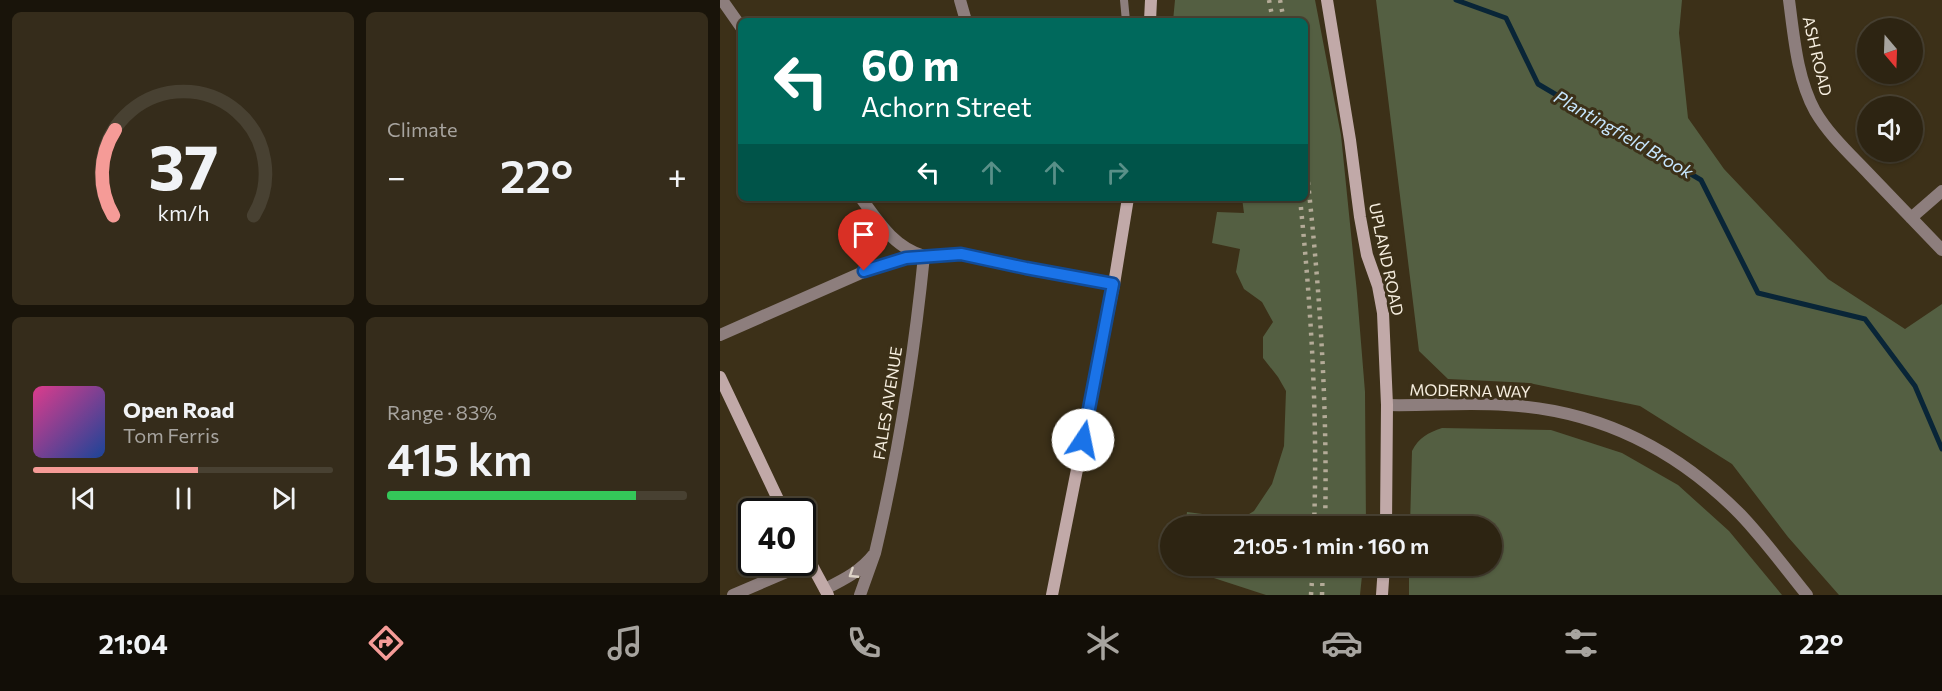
<!DOCTYPE html>
<meta charset="utf-8">
<style>
body{margin:0;font-family:Commissioner,sans-serif;background:#352c1b;color:#f1f3f6;height:100vh;display:flex;flex-direction:column;font-size:22px;white-space:nowrap}
*{box-sizing:border-box;margin:0}
p{font-size:20px;color:#a7a49f}
.icon{flex:none;width:33px;height:33px;fill:none;stroke:currentColor;stroke-width:2;stroke-linecap:round;stroke-linejoin:round}
.map{position:relative;flex:1;overflow:hidden}
.sheet{display:flex;flex-direction:column;gap:12px;padding:12px;background:#19140a;width:720px}
.sheet>*{flex:none}
.banner{position:absolute;left:18px;top:18px;width:570px;height:183px;border-radius:9px;box-shadow:0 2px 4px #0004,0 0 0 2px #484132;background:#00695c;color:#fff;overflow:hidden}
.needle{width:39px;rotate:161deg}
.controls{position:absolute;left:1137px;top:18px;display:grid;gap:12px}
.controls a{display:grid;place-items:center;width:66px;height:66px;border-radius:50%;background:#2d2412;box-shadow:0 2px 4px #0004,0 0 0 2px #484132;font-size:30px}
.speed{position:absolute;left:18px;top:498px;display:flex;gap:12px;font-size:30px;font-weight:700;text-align:center}
.speed>*{display:grid;place-content:center;width:78px;height:78px;border-radius:50%;background:#2d2412;box-shadow:0 2px 4px #0004,0 0 0 2px #484132;line-height:1}
.speed .limit{border:3px solid #111;border-radius:9px;background:#fff;color:#111}
.pin{position:absolute;display:grid;place-items:center;width:51px;height:51px;color:#fff;margin:-62px -26px;border-radius:50% 50% 50% 0;rotate:-45deg;box-shadow:0 0 6px #0007}
.pin .icon{rotate:45deg}
.me{position:absolute;width:66px;margin:-33px;rotate:11deg;stroke-linejoin:round;filter:drop-shadow(0 0 4px #0008)}
.turn{display:flex;align-items:center;gap:21px;height:126px;padding:0 24px;font-size:27px}
.turn .icon{width:78px;height:78px;stroke-width:2.5}
.turn b{display:block;font-size:42px;line-height:51px}
.lanes{display:flex;align-items:center;height:57px;padding:0 24px;background:#0003;justify-content:center;gap:30px;direction:ltr}
.lanes .off{opacity:.35}
.big{font-size:45px;font-weight:600;line-height:1.1}
.sheet .tile{flex:1;display:flex;flex-direction:column;justify-content:center;gap:9px;min-width:0;padding:0 21px;border-radius:9px;background:#352c1b}
.sheet .dial{align-items:center;gap:0}
.dial svg{height:156px;overflow:visible;fill:none;stroke:#484132;stroke-width:7;stroke-linecap:round;text-anchor:middle}
.dial text{fill:#f1f3f6;stroke:none}
.song{display:flex;align-items:center;gap:18px}
.cover{width:72px;height:72px;border-radius:9px;background:linear-gradient(135deg,hsl(330 70% 55%),hsl(220 70% 35%))}
.played{height:6px;border-radius:3px;background:linear-gradient(90deg,#f59b97 55%,#484132 55%)}
.keys{display:flex;justify-content:space-around;direction:ltr}
.heat{display:flex;justify-content:space-between;align-items:center;font-size:33px;direction:ltr}
.charge{height:9px;border-radius:4px;background:linear-gradient(90deg,#34c759 83%,#484132 0)}
.sheet .tiles{flex:1;display:grid;gap:12px;grid-template-columns:repeat(2,1fr)}
.trip{position:absolute;left:440px;top:516px;width:342px;height:60px;border-radius:30px;background:#2d2412;box-shadow:0 2px 4px #0004,0 0 0 2px #484132;font-weight:600;line-height:60px;text-align:center}
.tabs{display:flex;height:96px;justify-content:space-around;align-items:center;background:#120e07;color:#a7a49f}
.tabs .icon{width:42px;height:42px}
.tabs .on{color:#f59b97}
.tabs b{font-size:27px;color:#f1f3f6}
main{display:flex;flex:1;min-height:0}
.map>svg:first-child{display:block}
</style>
<main>
<section class="sheet">
<div class="tiles">
<div class="tile dial"><svg viewBox="0 0 100 80">
<path d="M14 69A42 42 0 1 1 86 69"/>
<path d="M14 69A42 42 0 0 1 15 25" stroke="#f59b97"/>
<text x="50" y="56" font-size="32" font-weight="700">37</text>
<text x="50" y="72" font-size="11">km/h</text>
</svg></div>
<div class="tile"><p>Climate</p>
<div class="heat"><a>−</a><b class="big">22°</b><a>+</a></div>
</div>
<div class="tile">
<div class="song"><i class="cover"></i><div><b>Open Road</b><p>Tom Ferris</p></div></div>
<div class="played"></div>
<div class="keys"><svg class="icon" aria-label="previous" viewBox="0 0 24 24"><path d="M18 5L8 12l10 7zM5 5v14"/></svg><svg class="icon" aria-label="pause" viewBox="0 0 24 24"><path d="M8 5v14M16 5v14"/></svg><svg class="icon" aria-label="next" viewBox="0 0 24 24"><path d="M6 5l10 7-10 7zM19 5v14"/></svg></div>
</div>
<div class="tile"><p>Range · 83%</p><b class="big">415 km</b><div class="charge"></div></div>
</div>
</section>
<div class="map">
<svg width="1222" height="595" viewBox="0 0 1222 595">
<rect width="100%" height="100%" fill="#3c3018"/>
<path fill="#545f42" d="M455,0h140l26,135 16,158 8,99 1,134h-181l2,-14 54,7 13,-8 18,-27 12,-38 2,-55 -8,-14 -15,-19v-21l10,-15 -11,-20 -18,-13 -8,-17 4,-23 -28,-6 5,-31 27,1 -2,-15h63v-177h-132z
M656,0h306l-3,33 9,85 36,51 104,110 77,50 37,-25v291h-103l-51,-58 -56,-73 -92,-58 -111,-23 -81,-4 -29,-28z
M722,428l109,2 71,23 56,32 51,46 53,64h-373v-29h82v-40h-81l2,-75c7,-14 16,-18 30,-23z
M457,566h186l-3,29h-94z"/>
<g fill="none" stroke-linecap="round" stroke-linejoin="round">
<path stroke="#092537" stroke-width="5" d="M736,0l50,18 32,66 163,96 57,113 107,26 50,67 27,63"/>
<path stroke="#8d7e7d" stroke-width="8" d="M404,0l2,21"/>
<path stroke="#8d7e7d" stroke-width="12" d="M2,0l19,27
M240,0l6,21
M1069,0c5,37 8,78 26,111 14,24 35,43 54,63 24,25 49,51 73,76
M141,198c18,25 33,49 63,58 -10,100 -26,200 -49,297
M1191,218l31,-27
M0,335l157,-69 29,-8 55,-4 64,14 89,16
M667,405c40,1 79,-3 119,0 92,5 170,44 234,109 24,25 45,54 67,81
M105,589c20,-10 36,-18 50,-36l-15,42
M13,595l77,-33"/>
<path stroke="#c1a9a8" stroke-width="12" d="M607,0l23,140 10,77 7,38 11,31 5,27 4,92 -1,121
M430,21l1,-21
M0,377l64,135
M82,547l26,48
M332,595l62,-311 14,-86
M662,595l2,-29"/>
<path stroke="#b4ab98" stroke-width="4.5" stroke-dasharray="3 6" stroke-linecap="butt" d="M549,0l4,21
M560,0l4,21
M585,155c14,124 23,247 20,371
M580,198c11,109 18,218 14,328
M591,595l2,-29
M602,595l1,-29"/>
</g>
<defs><path id="oneway-chevron" d="M-2-3.5L2.5 0L-2 3.5" fill="none" stroke-width="1.6" stroke-linecap="round" stroke-linejoin="round" transform="scale(1.5)"/></defs>
<use stroke="#dcd2c6" href="#oneway-chevron" transform="translate(133 574) rotate(147)"/>
<g fill="none" stroke-linecap="round" stroke-linejoin="round">
<g stroke="#114b97" stroke-width="15">
<path id="route" d="M144,271l42,-13 55,-4 65,14 87,16 -30,156"/>
</g>
<use href="#route" stroke="#1a73e8" stroke-width="10"/>
</g>
<g text-anchor="middle" dominant-baseline="central" stroke-width="6" stroke-linejoin="round" paint-order="stroke">
<g font-size="16" fill="#f6eedf" stroke="#3c3018">
<text transform="translate(1098 56) rotate(77)">ASH ROAD</text>
<text transform="translate(667 259) rotate(78)">UPLAND ROAD</text>
<text transform="translate(750 390) rotate(1)">MODERNA WAY</text>
<text transform="translate(167 403) rotate(-81)">FALES AVENUE</text>
</g>
<g font-size="18" font-style="italic" fill="#c7e6fe" stroke="#3c3018">
<text transform="translate(904 134) rotate(30)">Plantingfield Brook</text>
</g>
</g>
</svg>
<div class="controls">
<a><svg class="needle" viewBox="-14 -14 28 28"><path d="M0-13l5 13h-10z" fill="#e53935"/><path d="M0 13l5-13h-10z" fill="#a7a49f"/></svg></a>
<a><svg class="icon" aria-label="sound" viewBox="0 0 24 24"><path d="M4 9h4l5-4v14l-5-4H4zM17 9q2 3 0 6"/></svg></a>
</div>
<div class="speed"><div class="limit">40</div></div>
<div class="pin" style="left:144px;top:271px;background:#d93025"><svg class="icon" aria-label="arrive" viewBox="0 0 24 24"><path d="M6 21V4h12l-3 4 3 4H6"/></svg></div>
<svg class="me" style="left:363px;top:440px" viewBox="-20 -20 40 40"><circle r="19" fill="#fff"/><path d="M0-13L10 11 0 6-10 11z" fill="#1a73e8"/></svg>
<div class="trip">21:05 · 1 min · 160 m</div>
<div class="banner">
<div class="turn"><svg class="icon" aria-label="left" viewBox="0 0 24 24"><path d="M17 20v-9H6M10 6l-5 5 5 5"/></svg><div><b>60 m</b>Achorn Street</div></div>
<div class="lanes"><svg class="icon" aria-label="left" viewBox="0 0 24 24"><path d="M17 20v-9H6M10 6l-5 5 5 5"/></svg><svg class="icon off" aria-label="ahead" viewBox="0 0 24 24"><path d="M12 20V5M6 11l6-6 6 6"/></svg><svg class="icon off" aria-label="ahead" viewBox="0 0 24 24"><path d="M12 20V5M6 11l6-6 6 6"/></svg><svg class="icon off" aria-label="right" viewBox="0 0 24 24"><path d="M7 20v-9h11M14 6l5 5-5 5"/></svg></div>
</div>
</div>
</main>
<nav class="tabs">
<b>21:04</b>
<svg class="icon on" aria-label="directions" viewBox="0 0 24 24"><path d="M12 3l9 9-9 9-9-9zM9 14v-3h6M13 9l2 2-2 2"/></svg>
<svg class="icon" aria-label="music" viewBox="0 0 24 24"><path d="M9 18V5l10-2v13"/><circle cx="6" cy="18" r="3"/><circle cx="16" cy="16" r="3"/></svg>
<svg class="icon" aria-label="phone" viewBox="0 0 24 24"><path d="M5 4h4l2 5-3 2q2 4 5 5l2-3 5 2v4C11 20 4 13 5 4z"/></svg>
<svg class="icon" aria-label="climate" viewBox="0 0 24 24"><path d="M12 3v18M4 7l16 10M4 17L20 7"/></svg>
<svg class="icon" aria-label="car" viewBox="0 0 24 24"><path d="M5 17H2v-5l4-1 3-4h7l3 4 3 1v5h-3M9 17h6M6 11h13"/><circle cx="7" cy="17" r="2"/><circle cx="17" cy="17" r="2"/></svg>
<svg class="icon" aria-label="filters" viewBox="0 0 24 24"><path d="M4 7h16M4 17h16"/><circle cx="9" cy="7" r="2"/><circle cx="15" cy="17" r="2"/></svg>
<b>22°</b>
</nav>
